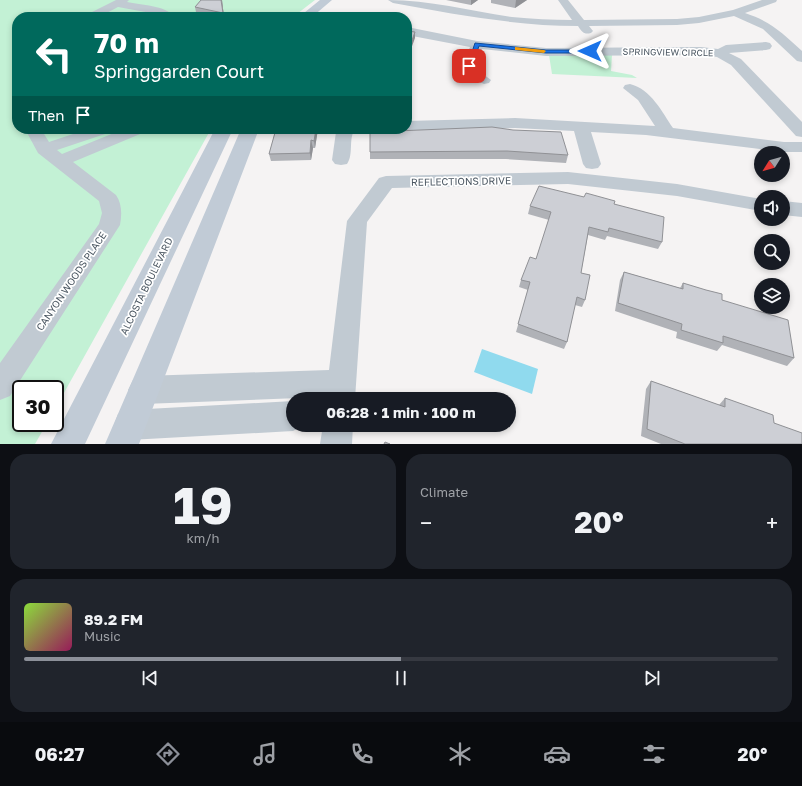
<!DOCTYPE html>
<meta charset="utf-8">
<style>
body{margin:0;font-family:"Golos Text",sans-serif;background:#20242c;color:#f1f3f6;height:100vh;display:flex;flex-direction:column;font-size:15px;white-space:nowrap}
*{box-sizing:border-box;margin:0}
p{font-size:13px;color:#9ea1a6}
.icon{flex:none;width:22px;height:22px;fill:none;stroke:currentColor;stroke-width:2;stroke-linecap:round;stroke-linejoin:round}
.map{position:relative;height:444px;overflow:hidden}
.panel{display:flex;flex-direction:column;gap:10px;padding:10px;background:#0d0f14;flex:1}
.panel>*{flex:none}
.banner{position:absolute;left:12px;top:12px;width:400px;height:122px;border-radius:16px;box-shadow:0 2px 6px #0003;background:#00695c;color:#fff;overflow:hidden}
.needle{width:26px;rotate:233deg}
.fabs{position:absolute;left:754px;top:146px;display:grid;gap:8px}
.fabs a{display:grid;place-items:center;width:36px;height:36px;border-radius:50%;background:#171b24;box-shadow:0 2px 6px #0003;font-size:20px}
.speed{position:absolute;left:12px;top:380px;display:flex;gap:8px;font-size:20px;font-weight:700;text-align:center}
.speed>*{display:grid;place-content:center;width:52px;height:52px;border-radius:50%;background:#171b24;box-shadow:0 2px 6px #0003;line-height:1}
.speed .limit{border:2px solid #111;border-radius:6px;background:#fff;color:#111}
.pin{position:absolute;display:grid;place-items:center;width:34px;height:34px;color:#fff;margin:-17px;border-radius:8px;box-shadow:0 2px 6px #0006}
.me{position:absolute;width:44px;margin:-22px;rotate:270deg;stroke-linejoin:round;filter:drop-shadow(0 0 3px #0008)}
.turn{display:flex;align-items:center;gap:14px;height:84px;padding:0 16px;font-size:18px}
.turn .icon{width:52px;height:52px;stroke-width:2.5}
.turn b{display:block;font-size:28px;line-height:34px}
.then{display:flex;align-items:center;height:38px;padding:0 16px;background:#0003;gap:8px;font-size:15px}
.big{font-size:30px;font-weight:700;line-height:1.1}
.panel .tile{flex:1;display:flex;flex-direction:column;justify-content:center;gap:6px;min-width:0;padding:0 14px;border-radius:16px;background:#20242c}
.panel .dial{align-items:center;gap:0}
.dial b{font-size:52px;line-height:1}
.song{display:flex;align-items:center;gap:12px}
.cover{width:48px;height:48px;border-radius:6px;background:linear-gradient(135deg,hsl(90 70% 55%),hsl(330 70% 35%))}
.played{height:4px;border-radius:2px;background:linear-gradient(90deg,#8c9099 50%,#363941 50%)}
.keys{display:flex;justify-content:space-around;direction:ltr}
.heat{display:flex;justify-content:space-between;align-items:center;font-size:22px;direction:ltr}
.panel .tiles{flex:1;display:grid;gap:10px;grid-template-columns:1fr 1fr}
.tile:last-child{grid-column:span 2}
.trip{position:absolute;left:286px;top:392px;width:230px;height:40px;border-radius:20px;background:#171b24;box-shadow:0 2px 6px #0003;font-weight:700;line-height:40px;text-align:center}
.tabs{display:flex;height:64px;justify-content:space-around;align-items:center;background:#090b0e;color:#9ea1a6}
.tabs .icon{width:28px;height:28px}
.tabs .on{color:#8c9099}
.tabs b{font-size:18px;color:#f1f3f6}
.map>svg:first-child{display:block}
</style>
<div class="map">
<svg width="802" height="444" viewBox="0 0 802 444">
<rect width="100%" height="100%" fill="#f5f3f3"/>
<path fill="#c3f1d5" d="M0,0h315l-22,17h-276v112h194l-156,280v-20h-34v34h26l-12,21h-35z
M549,55h63l-1,16 21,4 5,3 -85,-4z"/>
<path fill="#90daee" d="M482,349l56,20 -6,25 -58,-22z"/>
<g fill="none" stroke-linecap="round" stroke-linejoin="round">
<path fill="#c1cad2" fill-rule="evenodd" d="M116,0h13l-2,2c14,3 38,3 48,15h-15l-9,-4 -33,-6 -19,10h-15l2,-2z
M388,0c42,0 82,11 124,17 20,2 40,3 60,3l-14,-20h10l16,20 93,-1 22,-2 34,-7 29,-10h15l-1,2 -31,11c27,9 37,20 57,38v11l-5,-1 -34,-32 -29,-13 -35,7 -22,2 -88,1 4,5 -2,2c-7,2 -9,-1 -13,-7 -63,0 -124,-12 -185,-23z
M407,27l70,14 69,7 155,-1 17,2 8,-4 40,-3 4,1 2,3 -2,3 -4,1 -37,3 12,6 61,63v15l-6,-1 -65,-71 -14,-8 -16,-2 -155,1 -64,-7 -6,17 3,5 12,9 -2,3 -5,1 -15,-7 -7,-11 8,-19 -63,-12z
M630,84c21,5 32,28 43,44l111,14h18v10h-18l-138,-17 -55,-3 10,32 -3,4 -6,1 -6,-1 -3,-4 -9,-33 -59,-3 -108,3 -6,-2h6v-8l108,-3 140,8 -17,-26 -15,-12 2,-3z
M25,129h16l8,13 39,-13h25l-2,3 -54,18 5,4 62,-25h23l-2,3 -72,30 43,33c6,9 6,19 4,30l-110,171 -10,4v-37l99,-139 3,-11 -3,-12 -61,-48z
M338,129h17c-7,10 -1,25 -8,35l-6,1 -6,-1 -3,-4 4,-28z
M568,172l109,12 84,15v12l-84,-15 -109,-12 -176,4 -25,34 -12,177h-30v-2l-182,7 -10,-4 -5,-10 5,-10 10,-4 186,-6 18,-149 32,-43 7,-2z
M783,201l19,2v14l-19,-2z
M293,401v24h11l-11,6 -164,9 -11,-4 -4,-11 4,-11 11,-4z
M323,425h30l-1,19h-32z"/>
<path fill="#c1cbd6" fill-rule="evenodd" d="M320,0h12l-20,17h-13z
M215,129h18l-148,315h-34z
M241,129h18l-120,315h-34z"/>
</g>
<path fill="#b0b2b7" d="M201,0h21l2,17h-6l-22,-5 -1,-5z
M446,0h32l-7,5z
M491,0h36l-12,8 -24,-5z
M276,129h42l-3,19h-2l-2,12 -40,1 -2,-7z
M397,131l171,24 -2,8 -60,-4h-136v-7z
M614,204l48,38 -4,7 -51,-13 -2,4 -17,-5 -7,38 4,27 -3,7 -7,-2 -8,37 -3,7 -48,-17 12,-42 -9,-3 2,-7 15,-21 13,-39 -21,-6 2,-8z
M624,272l56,16 3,-5 39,17 72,58 -7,8 -65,-21 -5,6 -41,-13 1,-6 -62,-21 5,-31z
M651,381l68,24 6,-7 49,25 28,21h-141l-20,-8 5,-47z"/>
<path fill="#909195" d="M221,0h1l2,17 -1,-4z
M471,0h7l-7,5z
M516,0h11l-12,8z
M415,32v6l-8,22v-6z
M316,129h2l-3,19 -1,-7z
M311,140l2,8 -2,12 -1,-7z"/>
<path fill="#cdcfd5" stroke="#909195" d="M201,0h20l2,13 -28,-6z
M407,31l8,1 -8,22z
M492,127l21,3 48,2 7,23 -61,-4 -137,1v-23h26v2z
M276,129h40l-2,12 -3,-1 -1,13 -41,1z
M539,186l45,11 2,-4 29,8 -1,3 50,13 -2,25 -53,-14 -1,4 -19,-5 -8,46 9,2 -5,25 -8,-3 -10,45 -49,-18 12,-42 -9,-2 9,-23 6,2 15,-47 -21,-6z
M624,272l59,17v-6l23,7 16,4v6l66,20 6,38 -71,-22v7l-42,-13 1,-6 -64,-21z
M651,381l74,26v-9l48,17 1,8 28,10v11h-117l-38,-15z
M385,442l5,2h-6z"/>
<path fill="#1a73e8" stroke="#114b97" d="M475,43l71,7h44l3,1 -3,2h-44l-67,-7 -7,20 -5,1z"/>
<path fill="#f59e0b" d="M515,47l29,3 2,1 -2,2 -28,-3h-1z"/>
<g text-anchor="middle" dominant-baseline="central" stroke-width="3.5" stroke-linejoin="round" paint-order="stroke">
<g font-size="9" fill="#4a5661" stroke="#fff">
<text transform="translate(668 52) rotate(1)">SPRINGVIEW CIRCLE</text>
</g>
<g font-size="10" fill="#4a5661" stroke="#fff">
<text transform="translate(461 181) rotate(-1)">REFLECTIONS DRIVE</text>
<text transform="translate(71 281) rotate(-56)">CANYON WOODS PLACE</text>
<text transform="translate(146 286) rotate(-64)">ALCOSTA BOULEVARD</text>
</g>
</g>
</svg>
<div class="fabs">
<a><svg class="needle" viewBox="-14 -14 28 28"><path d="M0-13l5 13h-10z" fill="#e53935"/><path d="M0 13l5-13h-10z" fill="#9ea1a6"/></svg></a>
<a><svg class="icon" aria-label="sound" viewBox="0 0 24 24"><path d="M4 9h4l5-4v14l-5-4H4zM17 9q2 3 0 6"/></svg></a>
<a><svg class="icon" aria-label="search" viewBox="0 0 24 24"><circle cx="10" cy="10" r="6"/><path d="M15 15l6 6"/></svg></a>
<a><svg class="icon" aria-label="layers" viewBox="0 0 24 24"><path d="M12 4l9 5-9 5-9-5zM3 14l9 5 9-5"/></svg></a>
</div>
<div class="speed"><div class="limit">30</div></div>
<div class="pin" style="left:469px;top:66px;background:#d93025"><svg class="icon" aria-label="arrive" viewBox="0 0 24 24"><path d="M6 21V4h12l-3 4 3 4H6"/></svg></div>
<svg class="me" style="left:590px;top:51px" viewBox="-20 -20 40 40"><path d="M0-17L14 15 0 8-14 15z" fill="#1a73e8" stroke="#fff" stroke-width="4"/></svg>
<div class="trip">06:28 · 1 min · 100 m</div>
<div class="banner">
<div class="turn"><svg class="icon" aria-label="left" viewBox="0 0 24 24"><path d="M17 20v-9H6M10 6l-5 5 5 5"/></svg><div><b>70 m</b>Springgarden Court</div></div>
<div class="then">Then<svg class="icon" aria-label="arrive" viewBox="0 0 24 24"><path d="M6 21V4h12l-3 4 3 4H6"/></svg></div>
</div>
</div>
<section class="panel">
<div class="tiles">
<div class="tile dial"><b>19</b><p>km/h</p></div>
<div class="tile"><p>Climate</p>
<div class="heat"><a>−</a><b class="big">20°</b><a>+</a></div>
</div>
<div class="tile">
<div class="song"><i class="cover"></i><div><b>89.2 FM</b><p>Music</p></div></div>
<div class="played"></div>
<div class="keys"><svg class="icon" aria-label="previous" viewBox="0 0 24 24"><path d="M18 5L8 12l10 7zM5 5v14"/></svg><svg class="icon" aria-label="pause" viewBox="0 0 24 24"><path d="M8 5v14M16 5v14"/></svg><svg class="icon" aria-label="next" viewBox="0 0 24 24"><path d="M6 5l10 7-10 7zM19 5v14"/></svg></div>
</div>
</div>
</section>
<nav class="tabs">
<b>06:27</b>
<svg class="icon on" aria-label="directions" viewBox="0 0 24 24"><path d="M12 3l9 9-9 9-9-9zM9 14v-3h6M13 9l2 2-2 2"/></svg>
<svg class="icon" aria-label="music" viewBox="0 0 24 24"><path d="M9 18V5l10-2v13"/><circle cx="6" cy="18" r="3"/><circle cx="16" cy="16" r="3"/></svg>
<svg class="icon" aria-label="phone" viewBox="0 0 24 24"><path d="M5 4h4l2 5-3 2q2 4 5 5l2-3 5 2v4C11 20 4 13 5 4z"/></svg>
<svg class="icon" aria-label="climate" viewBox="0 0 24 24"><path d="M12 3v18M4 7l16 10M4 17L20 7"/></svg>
<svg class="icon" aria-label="car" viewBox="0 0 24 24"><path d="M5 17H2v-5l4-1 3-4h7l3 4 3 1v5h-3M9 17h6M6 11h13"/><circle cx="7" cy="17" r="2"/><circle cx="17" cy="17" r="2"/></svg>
<svg class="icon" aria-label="filters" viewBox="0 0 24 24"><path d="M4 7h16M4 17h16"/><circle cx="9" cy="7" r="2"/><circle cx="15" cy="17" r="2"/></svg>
<b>20°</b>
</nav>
